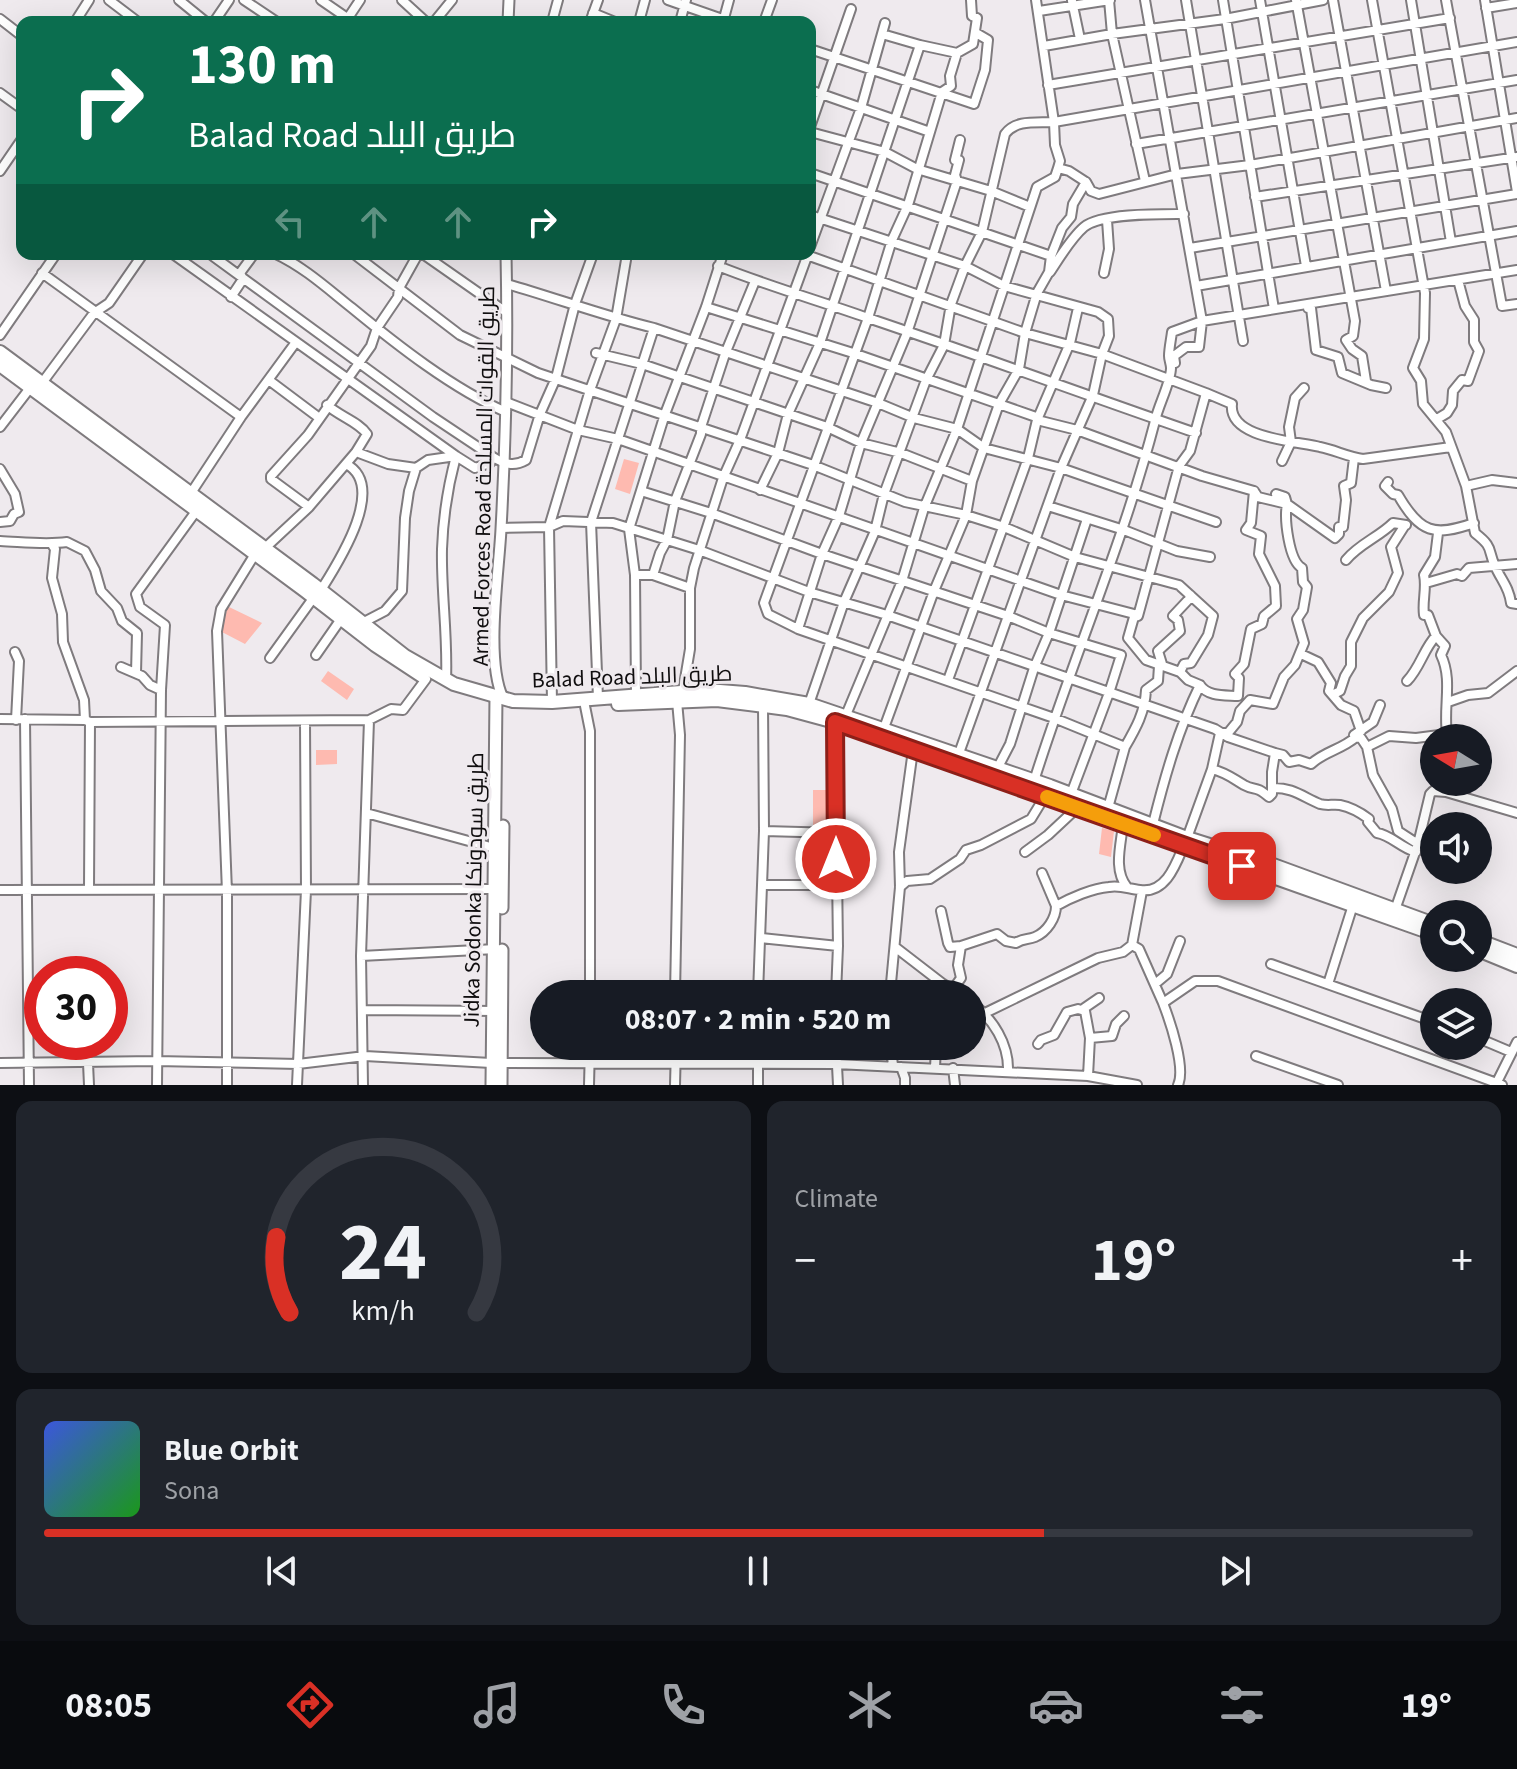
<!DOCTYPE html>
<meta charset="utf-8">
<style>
body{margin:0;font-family:"Source Sans 3",Cairo,sans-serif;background:#20242c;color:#f1f3f6;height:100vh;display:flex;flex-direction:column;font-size:30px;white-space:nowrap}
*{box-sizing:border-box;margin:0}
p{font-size:26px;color:#9ea1a6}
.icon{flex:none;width:44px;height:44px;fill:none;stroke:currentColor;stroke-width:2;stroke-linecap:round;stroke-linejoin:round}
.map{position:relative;height:1085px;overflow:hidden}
.panel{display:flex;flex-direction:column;gap:16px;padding:16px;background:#0d0f14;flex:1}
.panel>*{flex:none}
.hud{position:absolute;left:16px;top:16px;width:800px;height:244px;border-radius:16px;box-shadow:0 8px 32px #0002;background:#0b6e4f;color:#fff;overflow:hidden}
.needle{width:52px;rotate:281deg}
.tools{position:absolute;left:1420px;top:724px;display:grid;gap:16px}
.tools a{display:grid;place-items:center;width:72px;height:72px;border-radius:50%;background:#171b24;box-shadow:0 8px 32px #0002;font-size:40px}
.speed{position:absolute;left:24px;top:956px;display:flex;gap:16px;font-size:40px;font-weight:700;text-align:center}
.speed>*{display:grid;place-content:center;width:104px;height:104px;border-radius:50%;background:#171b24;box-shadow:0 8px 32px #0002;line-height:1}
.speed .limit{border:12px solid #d22;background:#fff;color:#111}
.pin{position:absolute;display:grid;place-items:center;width:68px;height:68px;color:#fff;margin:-34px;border-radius:16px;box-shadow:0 4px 12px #0006}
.me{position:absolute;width:88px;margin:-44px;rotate:0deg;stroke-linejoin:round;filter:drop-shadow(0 0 6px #0008)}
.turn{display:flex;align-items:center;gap:28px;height:168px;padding:0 40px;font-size:36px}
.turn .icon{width:104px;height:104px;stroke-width:2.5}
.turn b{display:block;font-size:56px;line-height:68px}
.lanes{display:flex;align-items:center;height:76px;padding:0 40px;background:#0003;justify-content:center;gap:40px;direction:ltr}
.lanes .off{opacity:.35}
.big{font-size:60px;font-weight:700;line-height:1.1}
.panel .widget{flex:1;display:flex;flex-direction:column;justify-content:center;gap:12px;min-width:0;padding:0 28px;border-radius:16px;background:#20242c}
.panel .dial{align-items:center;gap:0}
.dial svg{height:208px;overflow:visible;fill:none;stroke:#363941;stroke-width:7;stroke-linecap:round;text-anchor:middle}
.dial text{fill:#f1f3f6;stroke:none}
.song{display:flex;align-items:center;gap:24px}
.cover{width:96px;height:96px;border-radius:12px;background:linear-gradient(135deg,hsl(230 70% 55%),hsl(120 70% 35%))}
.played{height:8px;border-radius:4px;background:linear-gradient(90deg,#d93025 70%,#363941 70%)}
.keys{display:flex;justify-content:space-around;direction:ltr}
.heat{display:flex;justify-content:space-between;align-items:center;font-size:44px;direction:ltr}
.panel .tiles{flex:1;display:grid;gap:16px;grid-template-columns:1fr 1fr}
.widget:last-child{grid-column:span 2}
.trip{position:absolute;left:530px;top:980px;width:456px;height:80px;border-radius:40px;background:#171b24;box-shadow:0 8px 32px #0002;font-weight:700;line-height:80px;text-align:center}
.tab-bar{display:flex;height:128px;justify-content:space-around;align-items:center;background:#090b0e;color:#9ea1a6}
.tab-bar .icon{width:56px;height:56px}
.tab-bar .selected{color:#d93025}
.tab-bar b{font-size:36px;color:#f1f3f6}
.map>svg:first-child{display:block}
</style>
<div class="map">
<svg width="1517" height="1085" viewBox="0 0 1517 1085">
<rect width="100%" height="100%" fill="#efeaee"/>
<path fill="#febab0" d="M624,459l15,4 -9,31 -15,-5z
M227,606l35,17 -17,21 -25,-13z
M328,671l26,18 -7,11 -26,-19z
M316,750h21v14l-21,1z
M813,790h17v39h-17z
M1102,828l12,3 -3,26 -12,-3z"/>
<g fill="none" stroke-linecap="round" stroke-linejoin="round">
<g stroke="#7f7b7e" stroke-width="12">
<path id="minor" d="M109,0l29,22
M179,0l27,22
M244,0l33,22
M321,0l32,22
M402,0l24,22
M668,0l63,22
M971,0l1,16 5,2 -4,26 -16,9 -7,23 1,10 -9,6 -34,113 -16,35 -24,78 -104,285 4,11 30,15 256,89 71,29 -17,61
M1109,0l3,34 33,147
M1145,0l57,321 -3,26h-13l-12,9 1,7
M1186,0l57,341
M1223,0l51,309
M1260,0l46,266
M1296,0l59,321 -2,15 -7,4 6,9 10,7 4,25
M1333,0l53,291
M1372,0l53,293 -1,46 -11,29 8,13 2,23 23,28 20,54 9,47c19,15 12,15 20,33 6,14 14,21 16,37l6,1
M1411,0l40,242
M1446,0l56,306 15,-2
M1485,0l32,192
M1072,1l8,38
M1486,8l31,-5
M1039,11l71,-11
M593,13l22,9
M0,19l22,17
M346,21l14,-21
M75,22l14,-22
M214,22l15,-22
M434,22l18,-22
M552,22l6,-22
M590,22l8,-22
M639,22l6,-22
M680,22l6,-22
M723,22l6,-22
M764,22l8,-22
M920,45l37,8
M1044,46l68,-12 113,-15 98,-19
M810,49l164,55 11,-34 3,-30 -12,-7
M1048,85l402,-67
M810,90l120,42
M0,93l22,16
M810,127l41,-118
M810,132l75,20 32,17 74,22 39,16
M1136,144l381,-64
M0,171l22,-32
M810,173l241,83
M1086,182l5,9 8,3 78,-20 73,-9 267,-47
M1255,197l262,-40
M810,215l155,51 39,20 94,26 10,7 1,17 -7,18 -9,41 -32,73 -103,288
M810,247l51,-139 24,-85
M1190,248l327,-54
M173,254l283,202c-8,30 -13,62 -14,93 -1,43 6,87 4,131
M210,254l223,163 60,40
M276,254c28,13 52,35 76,54 45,37 101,81 154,104
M354,254l106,81 78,38 275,92 92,37 61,13 38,12 71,30 104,28 34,31 -5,19 -17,28 -7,1 -4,8
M423,254l83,58
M804,254l221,79 77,21 104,39 -16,58 -11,15 -41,150 -4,1 -6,21 18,22 34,12 8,8 12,5
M718,266c50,20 99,34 150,52 110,37 218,77 328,115
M1050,272c10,-15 21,-34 34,-45 17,-14 77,-13 100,-13
M42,273l199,144
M1104,273l5,-24 -2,-29
M507,284c49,14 97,32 147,44l224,75 36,15 43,11 27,19 77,20 155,54
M1196,286l321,-55
M231,297l12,-18 -3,-6 14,-19
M1308,304v4h3l5,42 22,7 4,16 29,12 15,3
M706,307l147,46 183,64 1,3 40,10 125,46 52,15 4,6 29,7c-3,15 2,57 15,64l1,14 4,5 -4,23 -6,9 7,24 -9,22 -11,12 -11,27 -23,-4 -10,11 -3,11 -9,11h-8
M0,335l56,-81
M596,353l46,11 185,63 34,16 40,10 71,28
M270,381l48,36
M42,383l52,-70 15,-10 34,-49
M1206,393l26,11c-4,35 65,37 88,43 15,3 28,10 43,12l88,-12
M506,402l72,28 40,9 443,156 77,20
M327,405c12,11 32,17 40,29l-11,18
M1437,419l10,-6 5,-8 1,-14 9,-11 6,1 11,-30 -5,-9v-22l-9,-14 -7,-26
M0,427l30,-39
M1282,461l9,-19 -2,-15 6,-29 9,-10
M0,469l15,25 4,18 -5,2 -4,7 -10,1
M1388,482l-3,4 8,8 5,1c22,38 36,42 76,28
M1466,486l26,-6 25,3
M760,490l18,-37 10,-39 32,-71 100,-298 -38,-11
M641,491l70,22 111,41 186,62 41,17 72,22 -12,38 -38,101
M191,493l50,-76 55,-75
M1276,494l9,3 2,7 48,34 4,-4v-7h4l3,-27 -2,-14 7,-3 3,-25
M1048,506l76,24 53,21 33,6
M309,507l-38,-28v-3l37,-41 63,-89 6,-18 21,-31 1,-9 19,-34
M501,528l48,-1 14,-6 50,2 86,27 110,42 78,23 328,114 13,8 47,16
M1438,533l-3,24 -11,18c3,13 -2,26 0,40h4l8,21 9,10 -4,9c12,25 2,52 6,79
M0,541c23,1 45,4 67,1l18,9 10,19 6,21 16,17 5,13 15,12 -1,40
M53,546l2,3 -3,29 10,36 1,28 21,58 1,20
M265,548l44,-41 47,-55 32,12 28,4 12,-8 28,-4 19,12 15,-5 3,-6c11,7 21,10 33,3l14,-46 16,-36 19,-74 18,-50
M1346,560c13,-16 33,-23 47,-37l13,2
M635,575h18l37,13
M653,575l7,-22 7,-13 8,-39 26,-67v-7l24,-73 30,-73
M1426,583l31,-9 5,2 7,-8 48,-4
M321,590c17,-27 67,-104 25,-126
M362,623l23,-12 17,-20 3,-73 4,-27 7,-23
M798,629l24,-75 17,-38 22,-73 46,-110 50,-152 -2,-6 4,-15h-4l5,-20
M15,652l4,9 -3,59
M1301,654l17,8 13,21 -2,8 12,14 13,6 7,20
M316,655l25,-36
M270,658l44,-61
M121,667l21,9 8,9 11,5
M948,680l80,-222 9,-38 33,-77 8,-35
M1407,681c13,-13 17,-33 29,-45
M683,691l7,-42v-61l4,-20 29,-90 17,-38 68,-186
M1334,694l6,-3 5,-15 6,-10v-24l12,-24 26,-26 9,-19 -7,-26 14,-22
M636,695l-1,-120 -6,-46 36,-115 41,-107 17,-53
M598,698l-7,-176 63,-194
M552,702l-3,-175 41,-137 26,-71 11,-65
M1448,702l20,-7 20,-2 29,-22
M809,704l35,-102 31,-71 9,-37 42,-114 18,-35 7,-41 14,-38 17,-34 23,-98c11,-15 32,-11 49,-12l463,-80
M585,706l5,25v263
M846,715l56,-134 22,-73 33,-79 80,-242 18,-10 3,-9
M0,719l85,1 5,2 279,-2 22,-11 12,1 23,-31
M25,719l4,366
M835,722l3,224 -2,48
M884,728l50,-137 32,-76 6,-34 27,-77 20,-35 6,-36 12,-40 12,-21 2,-16 11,-28 9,-11 2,-13 13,-22 -17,-11 -11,-3 2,-7 -5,-16 -1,-23 -18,-122
M1356,737l5,1 6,9 22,-11 27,2 31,-4v4
M1125,747c11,-19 20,-35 21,-57l12,-9 1,-15 3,-2 -4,-13 22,-20 -2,-11 -5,-4 16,-17 1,-4
M1367,747l6,28 19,34 6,22 20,13
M997,769l13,-25 24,-76 15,-35 38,-114
M1212,769c15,4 20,9 32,16 11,6 11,0 25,12l3,-3v-22l3,-19 8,2 6,7 10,-2 12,4c14,-13 30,-14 45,-27l-2,-2 19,-13 7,-17
M1034,781c38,-121 89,-237 121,-360 3,-15 16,-39 16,-53 0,-4 -2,-8 -2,-12 0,-7 2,-16 3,-24l30,-11 315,-51
M1272,788c20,-1 31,9 48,16 7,2 13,0 20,1 10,2 21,8 29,14l-1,3 9,11c14,2 24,15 39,19
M1446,792l71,21
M366,813l132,36
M1123,824c-2,21 -10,46 4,63
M1153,824c12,-48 25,-94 47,-139 8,12 25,10 38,11l1,-18 -4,-4 9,-10 7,-35 11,-5 2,-8 12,-10 -1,-20 -16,-32 2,-18 -15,-6 5,-7 3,-32
M764,831l73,2
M1187,838l25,-69 8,-36
M1025,852l23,-17 30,-28
M1042,873l14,33
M763,885h73
M900,887l7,-6 23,-2 30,-20 6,-9 15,-5 50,-26 14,-23
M89,889l1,-167
M0,890l498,-1
M1395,910l23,-66 12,-50 3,-3 13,1 5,-2 2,-8
M941,911l7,32 2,4 11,-1 -3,19 3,13 -8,11
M761,938l77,8
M1132,945l7,4 24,54 32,-22h23l284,104
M961,946l36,-12 9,7 10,2c7,-5 12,-3 19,-6 12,-5 21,-19 21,-31 14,-8 37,-18 53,-19 11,-2 20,2 31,3 26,4 36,-26 44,-45
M895,947l48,37 17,10
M361,956l135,-7
M1271,964l163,58
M1155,984l12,-10 13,-33
M1328,984l25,-79
M675,994l5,-259 -3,-34
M758,994l6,-163 -1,-126
M890,994l10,-107 -1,-35 14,-102
M972,1003c21,16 37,41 36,68
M1163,1003c7,18 23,65 15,82
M1083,1009l16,-11
M363,1010l135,1
M985,1013l113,-55 25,-6 9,-7 10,-54
M1478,1038l33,14
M1038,1044l3,-4 13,-5 13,-23 11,-3 7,2 5,27
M758,1046v39
M836,1046l2,39
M891,1046l2,20
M1256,1056l82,29
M0,1063l156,-2 142,3 67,-8 126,7 345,1 252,12 49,9
M88,1063l1,22
M901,1067l4,11v7
M935,1068l1,-22
M953,1068l2,17
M1088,1076l2,-38 22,-2 4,-12 8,-8
M1496,1084l21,-42
M157,1085l4,-395 4,-65 -25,-18 -4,-13 61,-84
M227,1085v-193l-10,-261 4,-22 34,-55
M297,1085l9,-195 -1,-168
M363,1085l-2,-129 8,-236
M589,1085l1,-39
M675,1085l1,-39"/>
</g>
<g stroke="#7f7b7e" stroke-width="13">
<path id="tertiary" d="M508,22l1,-22
M503,698c-18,-38 -4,-126 -2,-169 5,-92 7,-184 5,-275"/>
</g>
<g stroke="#7f7b7e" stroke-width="15">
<path id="secondary" d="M502,908l1,-82
M492,1085l4,-389
M501,1085l1,-135"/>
</g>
<g stroke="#7f7b7e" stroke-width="16">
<path id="trunk" d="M0,352l313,232 92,72 49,28 59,17 39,1 155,-12 38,3 64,11 241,82 137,52 86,27 161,59
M0,365l304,225 71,55 47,31
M618,704l99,-4 70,9 48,13 599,212
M1478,940l39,15
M1478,950l39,16"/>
</g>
<use href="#minor" stroke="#fff" stroke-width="8"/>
<use href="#tertiary" stroke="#fff" stroke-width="9"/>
<use href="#secondary" stroke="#fff" stroke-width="11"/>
<use href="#trunk" stroke="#fff" stroke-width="12"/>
</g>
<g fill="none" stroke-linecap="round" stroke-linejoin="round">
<g stroke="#8d1f18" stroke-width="20">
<path id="route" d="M836,859l-1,-137 407,144"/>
</g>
<use href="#route" stroke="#d93025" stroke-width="14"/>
<path stroke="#f59e0b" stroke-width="14" d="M1047,797l107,38"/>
</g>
<g text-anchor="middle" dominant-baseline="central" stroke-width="6" stroke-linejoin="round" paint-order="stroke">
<g font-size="22" fill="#100e0f" stroke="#efeaee">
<text transform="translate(484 476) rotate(-89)">Armed Forces Road طريق القوات المسلحة</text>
<text transform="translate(632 677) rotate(-2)">Balad Road طريق البلد</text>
<text transform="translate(474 890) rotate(-89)">Jidka Sodonka طريق سودونكا</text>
</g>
</g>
</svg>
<div class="tools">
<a><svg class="needle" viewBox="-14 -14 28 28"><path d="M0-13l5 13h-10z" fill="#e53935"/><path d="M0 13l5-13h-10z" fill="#9ea1a6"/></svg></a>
<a><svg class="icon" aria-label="sound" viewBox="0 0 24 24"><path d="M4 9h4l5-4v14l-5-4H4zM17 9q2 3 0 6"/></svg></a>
<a><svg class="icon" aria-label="search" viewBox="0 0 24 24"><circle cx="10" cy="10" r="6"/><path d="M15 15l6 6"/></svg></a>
<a><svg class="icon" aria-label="layers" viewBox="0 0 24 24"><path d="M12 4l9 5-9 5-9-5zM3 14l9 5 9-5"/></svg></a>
</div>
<div class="speed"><div class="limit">30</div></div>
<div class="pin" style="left:1242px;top:866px;background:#d93025"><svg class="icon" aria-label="arrive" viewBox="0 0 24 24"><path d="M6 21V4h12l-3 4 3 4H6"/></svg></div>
<svg class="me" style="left:836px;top:859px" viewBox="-20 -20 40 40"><circle r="17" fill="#d93025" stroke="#fff" stroke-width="3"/><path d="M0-11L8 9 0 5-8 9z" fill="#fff"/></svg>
<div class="trip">08:07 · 2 min · 520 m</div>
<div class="hud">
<div class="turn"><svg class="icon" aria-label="right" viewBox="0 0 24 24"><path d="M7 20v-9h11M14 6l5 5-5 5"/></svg><div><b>130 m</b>Balad Road طريق البلد</div></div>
<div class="lanes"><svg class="icon off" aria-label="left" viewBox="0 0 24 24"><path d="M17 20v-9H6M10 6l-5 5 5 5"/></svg><svg class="icon off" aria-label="ahead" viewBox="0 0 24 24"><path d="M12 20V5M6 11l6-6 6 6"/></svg><svg class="icon off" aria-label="ahead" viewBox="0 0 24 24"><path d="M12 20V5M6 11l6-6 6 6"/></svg><svg class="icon" aria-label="right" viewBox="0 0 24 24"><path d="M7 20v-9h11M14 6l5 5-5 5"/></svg></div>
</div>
</div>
<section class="panel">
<div class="tiles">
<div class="widget dial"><svg viewBox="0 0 100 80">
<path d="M14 69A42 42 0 1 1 86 69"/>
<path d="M14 69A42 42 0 0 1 9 40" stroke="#d93025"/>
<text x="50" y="56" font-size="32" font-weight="700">24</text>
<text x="50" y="72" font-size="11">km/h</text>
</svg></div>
<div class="widget"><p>Climate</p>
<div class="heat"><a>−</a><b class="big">19°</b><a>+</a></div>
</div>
<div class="widget">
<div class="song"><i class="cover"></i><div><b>Blue Orbit</b><p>Sona</p></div></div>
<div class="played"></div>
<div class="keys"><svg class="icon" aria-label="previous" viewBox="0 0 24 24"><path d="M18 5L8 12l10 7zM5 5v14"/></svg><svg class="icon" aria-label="pause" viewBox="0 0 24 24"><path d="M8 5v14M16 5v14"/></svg><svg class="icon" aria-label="next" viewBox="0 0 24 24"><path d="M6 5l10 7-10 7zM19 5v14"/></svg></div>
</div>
</div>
</section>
<nav class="tab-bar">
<b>08:05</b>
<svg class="icon selected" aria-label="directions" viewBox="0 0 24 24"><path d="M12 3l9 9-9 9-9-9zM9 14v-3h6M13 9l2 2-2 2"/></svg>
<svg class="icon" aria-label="music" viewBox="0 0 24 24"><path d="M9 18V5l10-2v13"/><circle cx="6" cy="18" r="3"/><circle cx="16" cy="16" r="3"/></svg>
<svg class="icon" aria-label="phone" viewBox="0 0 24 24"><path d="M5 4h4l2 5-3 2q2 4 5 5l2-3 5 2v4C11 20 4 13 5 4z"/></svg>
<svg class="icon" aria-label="climate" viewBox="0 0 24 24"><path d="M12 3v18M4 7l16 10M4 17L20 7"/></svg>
<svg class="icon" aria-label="car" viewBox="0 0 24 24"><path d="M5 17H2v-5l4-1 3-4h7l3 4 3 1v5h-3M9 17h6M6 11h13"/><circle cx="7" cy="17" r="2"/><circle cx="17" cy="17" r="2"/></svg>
<svg class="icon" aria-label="filters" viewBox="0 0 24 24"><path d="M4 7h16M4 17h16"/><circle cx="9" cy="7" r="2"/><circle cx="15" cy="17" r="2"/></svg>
<b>19°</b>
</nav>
